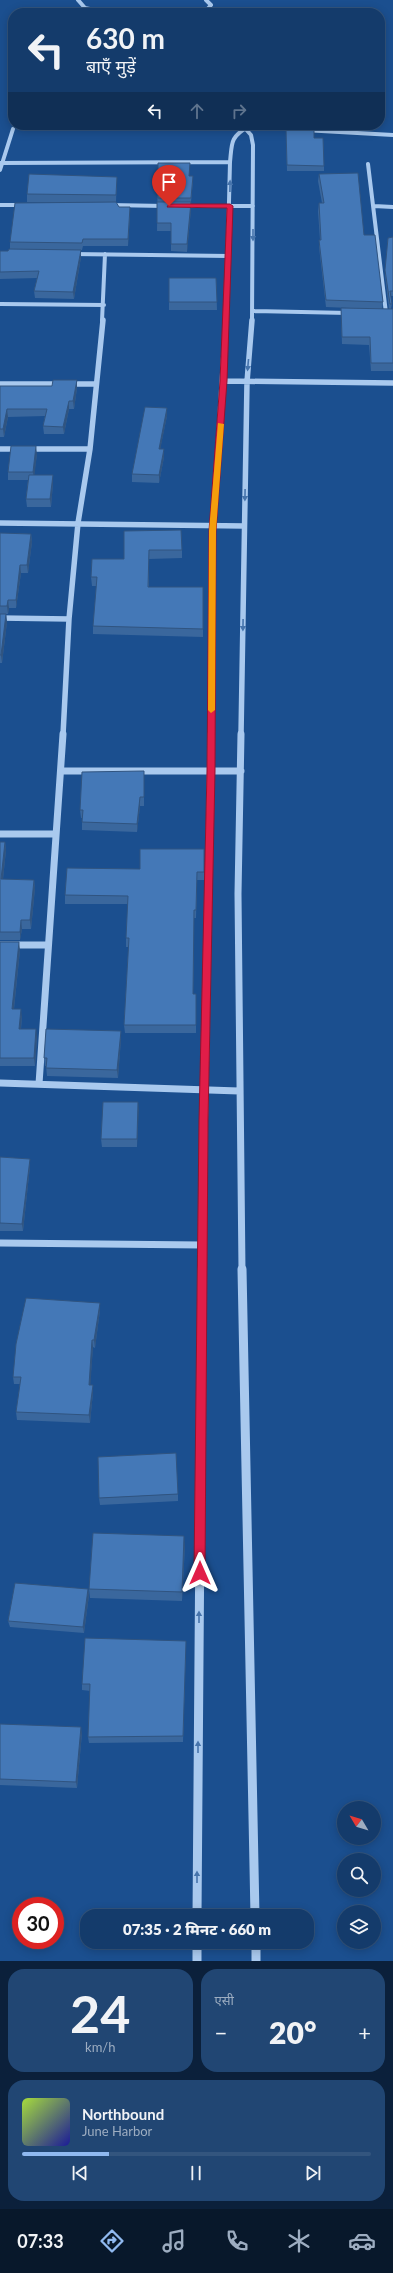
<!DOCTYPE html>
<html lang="hi">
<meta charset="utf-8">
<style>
body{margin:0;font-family:Lato,"Noto Sans Devanagari",sans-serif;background:#214673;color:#f1f3f6;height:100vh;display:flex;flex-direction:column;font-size:15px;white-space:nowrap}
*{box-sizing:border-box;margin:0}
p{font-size:13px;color:#9dadc1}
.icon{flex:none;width:22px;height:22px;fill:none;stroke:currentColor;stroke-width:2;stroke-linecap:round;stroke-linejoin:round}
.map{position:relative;height:1961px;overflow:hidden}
.details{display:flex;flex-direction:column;gap:8px;padding:8px;background:#0b203b;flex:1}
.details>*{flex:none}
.top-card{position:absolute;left:8px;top:8px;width:377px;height:122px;border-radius:16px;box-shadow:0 2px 10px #0003,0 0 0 1px #33557e;background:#143b6b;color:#f1f3f6;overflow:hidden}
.needle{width:26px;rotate:308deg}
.controls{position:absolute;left:337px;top:1801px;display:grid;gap:8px}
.controls a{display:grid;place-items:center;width:44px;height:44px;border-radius:50%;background:#143b6b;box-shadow:0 2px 10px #0003,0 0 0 1px #33557e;font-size:20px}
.speed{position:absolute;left:12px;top:1897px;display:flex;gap:8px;font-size:20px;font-weight:700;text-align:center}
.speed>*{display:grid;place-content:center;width:52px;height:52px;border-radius:50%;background:#143b6b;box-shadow:0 2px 10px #0003,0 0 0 1px #33557e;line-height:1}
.speed .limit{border:6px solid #d22;background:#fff;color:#111}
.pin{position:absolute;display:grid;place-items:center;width:34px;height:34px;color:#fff;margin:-41px -17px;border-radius:50% 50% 50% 0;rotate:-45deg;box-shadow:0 0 4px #0007}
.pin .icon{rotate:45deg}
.me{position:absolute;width:44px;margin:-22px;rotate:0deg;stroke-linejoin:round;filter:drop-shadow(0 0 3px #0008)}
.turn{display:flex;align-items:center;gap:14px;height:84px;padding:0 12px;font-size:18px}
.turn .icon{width:52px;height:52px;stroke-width:2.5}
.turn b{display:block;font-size:28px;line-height:34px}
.lanes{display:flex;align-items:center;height:38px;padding:0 12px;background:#0003;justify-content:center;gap:20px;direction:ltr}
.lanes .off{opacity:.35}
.big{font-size:30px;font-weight:800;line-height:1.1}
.details .widget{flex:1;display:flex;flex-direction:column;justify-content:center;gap:6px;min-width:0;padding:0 14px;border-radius:16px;background:#214673}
.details .dial{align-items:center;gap:0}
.dial b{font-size:52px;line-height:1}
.song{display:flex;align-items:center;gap:12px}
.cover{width:48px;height:48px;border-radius:6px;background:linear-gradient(135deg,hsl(80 70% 55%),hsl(240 70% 35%))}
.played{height:4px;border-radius:2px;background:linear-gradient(90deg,#90b9f0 25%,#33557e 25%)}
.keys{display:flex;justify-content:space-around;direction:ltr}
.heat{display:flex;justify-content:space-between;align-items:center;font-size:22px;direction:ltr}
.details .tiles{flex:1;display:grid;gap:8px;grid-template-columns:1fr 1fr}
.widget:last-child{grid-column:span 2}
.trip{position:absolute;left:80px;top:1909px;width:234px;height:40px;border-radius:16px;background:#143b6b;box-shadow:0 2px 10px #0003,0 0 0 1px #33557e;font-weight:800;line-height:40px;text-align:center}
.menu{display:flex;height:64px;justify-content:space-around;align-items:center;background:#08182b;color:#9dadc1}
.menu .icon{width:28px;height:28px}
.menu .current{color:#90b9f0}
.menu b{font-size:18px;color:#f1f3f6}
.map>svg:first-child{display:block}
</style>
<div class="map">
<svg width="393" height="1961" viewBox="0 0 393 1961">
<rect width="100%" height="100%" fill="#1b4f8f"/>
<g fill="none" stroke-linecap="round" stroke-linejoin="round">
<path stroke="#a9c9ee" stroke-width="4" d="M78,0l7,8 23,5
M204,13l7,-8 -5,-5
M243,126l8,9 2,10 -1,176
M0,163l230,-1
M368,164l18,149
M0,170l13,-41
M0,205h23
M109,205l56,1
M181,206h72
M374,206l19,1
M72,254l157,2
M0,304l104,1
M253,311l96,2
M102,321l3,-67
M226,321l4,-159c2,-19 0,-25 18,-35l145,8"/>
<path stroke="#a9c9ee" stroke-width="5.5" d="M223,381l170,2
M0,384h95
M0,449h90
M0,523l244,3
M0,618l69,1
M63,735l6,-116 9,-96 12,-74 13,-129
M211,735l2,-204 13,-211
M241,735l6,-353 5,-62"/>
<path stroke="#a9c9ee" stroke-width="7" d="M241,734l-3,160 4,376
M61,771h180
M0,834h55
M0,945h48
M0,1083l239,8
M39,1084l24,-350
M0,1243l202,2
M202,1270l9,-536"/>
<path stroke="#a9c9ee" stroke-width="9" d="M242,1269l13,647
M197,1916l5,-647
M197,1942v19
M256,1942v19"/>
</g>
<path fill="#3a679d" d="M286,129l38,37v5h-37z
M158,163l31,13 4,4 -2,22v7l-4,43 -16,-1v-20h-14z
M319,174l45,61 19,67 -1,7h7l-4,-34 3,-37 5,-1v59h-3l2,8 -1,5h2v62h-22l-2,-26 -27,-1 -1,-28v-8h9l-24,-1 -7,-60v-7h1l-2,-29 1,-8h3l-4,-22z
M117,177l-1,25h-89v-8z
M119,207h11v7l-2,32h-45l-1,4 -72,-1v-7z
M0,251l81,6 -7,42 -39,-1 -1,-7 3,-13 -37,1z
M169,278h47l1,32h-48z
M77,380v8l-3,21h-5l-5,25h-20l-1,-8 2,-10 -37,1 -4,20h-4v-51h52z
M167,416l-7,33 4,8 -5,26 -27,-1v-8z
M37,454l-3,21 19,8 -2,24h-24l-1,-8 2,-19h-20v-8z
M124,531l58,19v8l-33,1v28h54v50l-110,-3v-8l4,-40h-5l-1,-9 33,-18z
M0,533l31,1 1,8 -4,31h-7l-5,35h-7l-1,6h-5h3l1,8 -5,41h-2z
M144,771v35h-4l-3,26 -55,-2v-12h-1l-1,-8z
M0,842h5l1,8 -3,29 31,1 1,8 -4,41h-9l-2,11h-20z
M204,849v31h-7l-1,38h-2l-1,76h3v39h-71l-1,-8 5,-78h-3v-9l2,-34h-63v-9l75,-26z
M0,942l20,8 -6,59 8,8 -1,12 16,8 -2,29h-35z
M121,1039l-3,39 -71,-2 -1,-10h-1l-1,-8z
M138,1102l-1,45h-35l-1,-8z
M0,1157l30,2v7l-7,65h-23z
M100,1310l-5,38 -2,-1 -3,38h3v7l-3,31 -73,-3 -1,-8 4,-28h-6l-1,-7z
M178,1494v7l-78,4 -1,-7z
M185,1545l-3,56 -92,-3 -1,-9z
M88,1589l1,6 -5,38 -74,-6 -2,-6z
M186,1641l-3,101 -94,1 -1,-6 2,-46 -8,-1v-6z
M0,1724l82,9 -5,55 -77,-3z"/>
<path fill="#305480" d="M191,202v7l-4,43v-8z
M130,207v7l-2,32v-7z
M81,250v7l-7,42 -1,-7z
M77,380v8l-3,21 -1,-8z
M69,401v8l-5,25 -1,-7z
M167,408v8l-8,40v-7z
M7,409l1,8 -4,20 -1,-8z
M36,446l1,8 -3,26 -1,-8z
M164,449v8l-5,26v-8z
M53,475v8l-2,24 -1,-8z
M31,534l1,8 -4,31 -1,-8z
M20,565l1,8 -5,35v-8z
M8,600l1,8 -1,6 -1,-8z
M6,614l1,8 -5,41 -1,-8z
M140,797v9l-3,26v-8z
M5,842l1,8 -4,38 -1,-9z
M34,880l1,8 -4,41 -1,-9z
M21,920l1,9 -2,11v-8z
M19,942l1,8 -7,67 -1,-8z
M21,1009l1,8 -2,20 -1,-8z
M36,1029l1,8 -2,29 -1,-8z
M121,1031v8l-3,39 -1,-8z
M138,1102l1,8 -2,37v-8z
M30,1159v7l-7,65 -1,-7z
M100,1303v7l-5,38 -1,-8z
M92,1340l1,7 -3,45 -1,-7z
M93,1385v7l-3,31 -1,-8z
M184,1536l1,9 -3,56v-9z
M88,1589l1,6 -5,38 -1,-6z
M81,1727l1,6 -5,55 -1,-6z"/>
<path fill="#4478b7" stroke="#305480" d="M286,129h28v9h9l1,28 -37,-1z
M158,163h32l-1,13h4l-2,22h-33z
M358,173l6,62h11l8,67 -57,-2 -7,-60h2l-2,-37h5l-5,-29z
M29,174l88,3 -1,18 -89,-1z
M116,202l3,5h11l-2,32h-45l-1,4 -72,-1 5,-39z
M157,202h34l-4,42h-16v-21h-14z
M393,237v54h-3l2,13h-2l-5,-34 3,-32z
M9,249l72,1 -8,42 -39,-1 5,-20 -39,1v-21h8z
M169,278h47l1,24h-48z
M341,308l52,1v54h-22l-1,-26h-28z
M53,380h24l-4,21h-4l-6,26 -20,-1 4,-17h-40l-4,20h-3v-43h52z
M145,407l22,1 -8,41h5l-5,26 -27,-1z
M11,446h25l-3,26h-25z
M29,475h24l-3,24h-24z
M181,530l1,20h-33l-1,37h55v42l-110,-3 4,-49h-6l1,-18h32v-28z
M0,533l31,1 -4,31h-7l-4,35h-8l-1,6h-7z
M0,614h6l-5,41h-1z
M144,771v26h-4l-3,27 -55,-2 1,-12h-3l2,-38z
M0,842h5l-4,37 33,1 -4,40h-9l-1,12h-20z
M140,849h64v23h-7l-1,38h-2l-1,84h3v31h-72l5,-87h-3l2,-42 -63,-1 2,-27 73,1z
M0,942h19l-7,67h9l-2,20h17l-2,29h-34z
M46,1029l75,2 -4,39 -71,-2 1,-10h-3z
M103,1102h35l-1,37h-36z
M0,1157l30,2 -8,65 -22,-1z
M26,1298l74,5 -6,37h-2l-3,45h4l-4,30 -73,-3 5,-35h-8l3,-33z
M176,1453l2,41 -79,4 -1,-41z
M93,1533l91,3 -2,56 -93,-3z
M15,1583l73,6 -5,38 -75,-6z
M85,1638l101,3 -3,95 -95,1 2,-53h-8z
M0,1724l81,3 -5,55 -76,-3z"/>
<defs><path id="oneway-solid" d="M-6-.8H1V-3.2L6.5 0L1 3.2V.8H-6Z"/></defs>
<g fill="#4674ac">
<use href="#oneway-solid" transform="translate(230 186) rotate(-89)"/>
<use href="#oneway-solid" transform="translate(253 235) rotate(90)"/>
<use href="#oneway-solid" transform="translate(248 365) rotate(95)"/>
<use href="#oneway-solid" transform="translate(245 495) rotate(91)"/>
<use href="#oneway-solid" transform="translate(243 625) rotate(91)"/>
<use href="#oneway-solid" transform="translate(199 1617) rotate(-90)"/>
<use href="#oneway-solid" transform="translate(198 1747) rotate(-90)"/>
<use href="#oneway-solid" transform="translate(197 1877) rotate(-90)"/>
</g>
<path fill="#e11d48" stroke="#92132f" d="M169,204h61l3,2 -6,175 -11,150 -1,240 -7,349 -3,453 -1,4 -4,2 -5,-2 -1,-4 5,-453 8,-349 2,-240 11,-150 7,-173 -60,-1z"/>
<path fill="#f59e0b" d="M218,423l6,1 -8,107 -1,179 -4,3 -3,-3 1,-179z"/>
</svg>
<div class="controls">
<a><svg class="needle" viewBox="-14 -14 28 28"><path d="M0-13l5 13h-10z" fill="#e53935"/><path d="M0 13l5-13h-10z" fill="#9dadc1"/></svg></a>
<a><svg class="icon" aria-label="search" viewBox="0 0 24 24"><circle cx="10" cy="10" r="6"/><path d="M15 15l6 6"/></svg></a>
<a><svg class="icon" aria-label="layers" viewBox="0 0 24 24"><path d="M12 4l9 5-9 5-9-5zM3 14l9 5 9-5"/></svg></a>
</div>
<div class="speed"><div class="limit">30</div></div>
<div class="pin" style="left:169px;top:206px;background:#d93025"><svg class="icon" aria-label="arrive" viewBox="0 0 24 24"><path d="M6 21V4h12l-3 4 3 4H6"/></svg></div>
<svg class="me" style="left:200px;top:1573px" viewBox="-20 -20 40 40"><path d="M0-17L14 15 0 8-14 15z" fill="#e11d48" stroke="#fff" stroke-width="4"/></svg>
<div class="trip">07:35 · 2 मिनट · 660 m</div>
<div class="top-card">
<div class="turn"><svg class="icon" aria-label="left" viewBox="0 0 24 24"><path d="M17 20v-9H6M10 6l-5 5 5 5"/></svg><div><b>630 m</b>बाएँ मुड़ें</div></div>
<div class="lanes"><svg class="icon" aria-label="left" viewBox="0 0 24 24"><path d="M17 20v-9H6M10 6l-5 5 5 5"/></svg><svg class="icon off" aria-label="ahead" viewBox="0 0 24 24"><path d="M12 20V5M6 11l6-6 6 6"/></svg><svg class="icon off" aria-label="right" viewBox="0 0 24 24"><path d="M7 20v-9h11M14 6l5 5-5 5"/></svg></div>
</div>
</div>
<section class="details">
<div class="tiles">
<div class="widget dial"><b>24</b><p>km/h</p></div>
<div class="widget"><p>एसी</p>
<div class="heat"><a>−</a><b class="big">20°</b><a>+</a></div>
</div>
<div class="widget">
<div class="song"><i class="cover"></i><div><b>Northbound</b><p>June Harbor</p></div></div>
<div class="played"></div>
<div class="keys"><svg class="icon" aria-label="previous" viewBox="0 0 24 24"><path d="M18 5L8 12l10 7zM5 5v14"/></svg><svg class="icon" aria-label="pause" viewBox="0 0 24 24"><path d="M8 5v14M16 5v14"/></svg><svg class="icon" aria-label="next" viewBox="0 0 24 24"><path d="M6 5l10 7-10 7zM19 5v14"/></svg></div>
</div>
</div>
</section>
<nav class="menu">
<b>07:33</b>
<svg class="icon current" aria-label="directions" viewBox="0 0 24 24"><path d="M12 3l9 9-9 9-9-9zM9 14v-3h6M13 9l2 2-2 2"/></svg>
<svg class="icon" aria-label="music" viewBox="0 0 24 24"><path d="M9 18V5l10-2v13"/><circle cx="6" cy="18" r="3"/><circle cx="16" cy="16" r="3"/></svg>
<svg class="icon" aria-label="phone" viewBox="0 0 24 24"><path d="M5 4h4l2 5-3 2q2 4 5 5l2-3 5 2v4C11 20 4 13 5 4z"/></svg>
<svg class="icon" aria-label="climate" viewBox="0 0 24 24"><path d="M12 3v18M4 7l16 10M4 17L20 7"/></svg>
<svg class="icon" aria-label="car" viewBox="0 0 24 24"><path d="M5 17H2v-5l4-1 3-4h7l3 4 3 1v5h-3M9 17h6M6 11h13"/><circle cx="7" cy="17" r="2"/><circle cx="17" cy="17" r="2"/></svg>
</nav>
